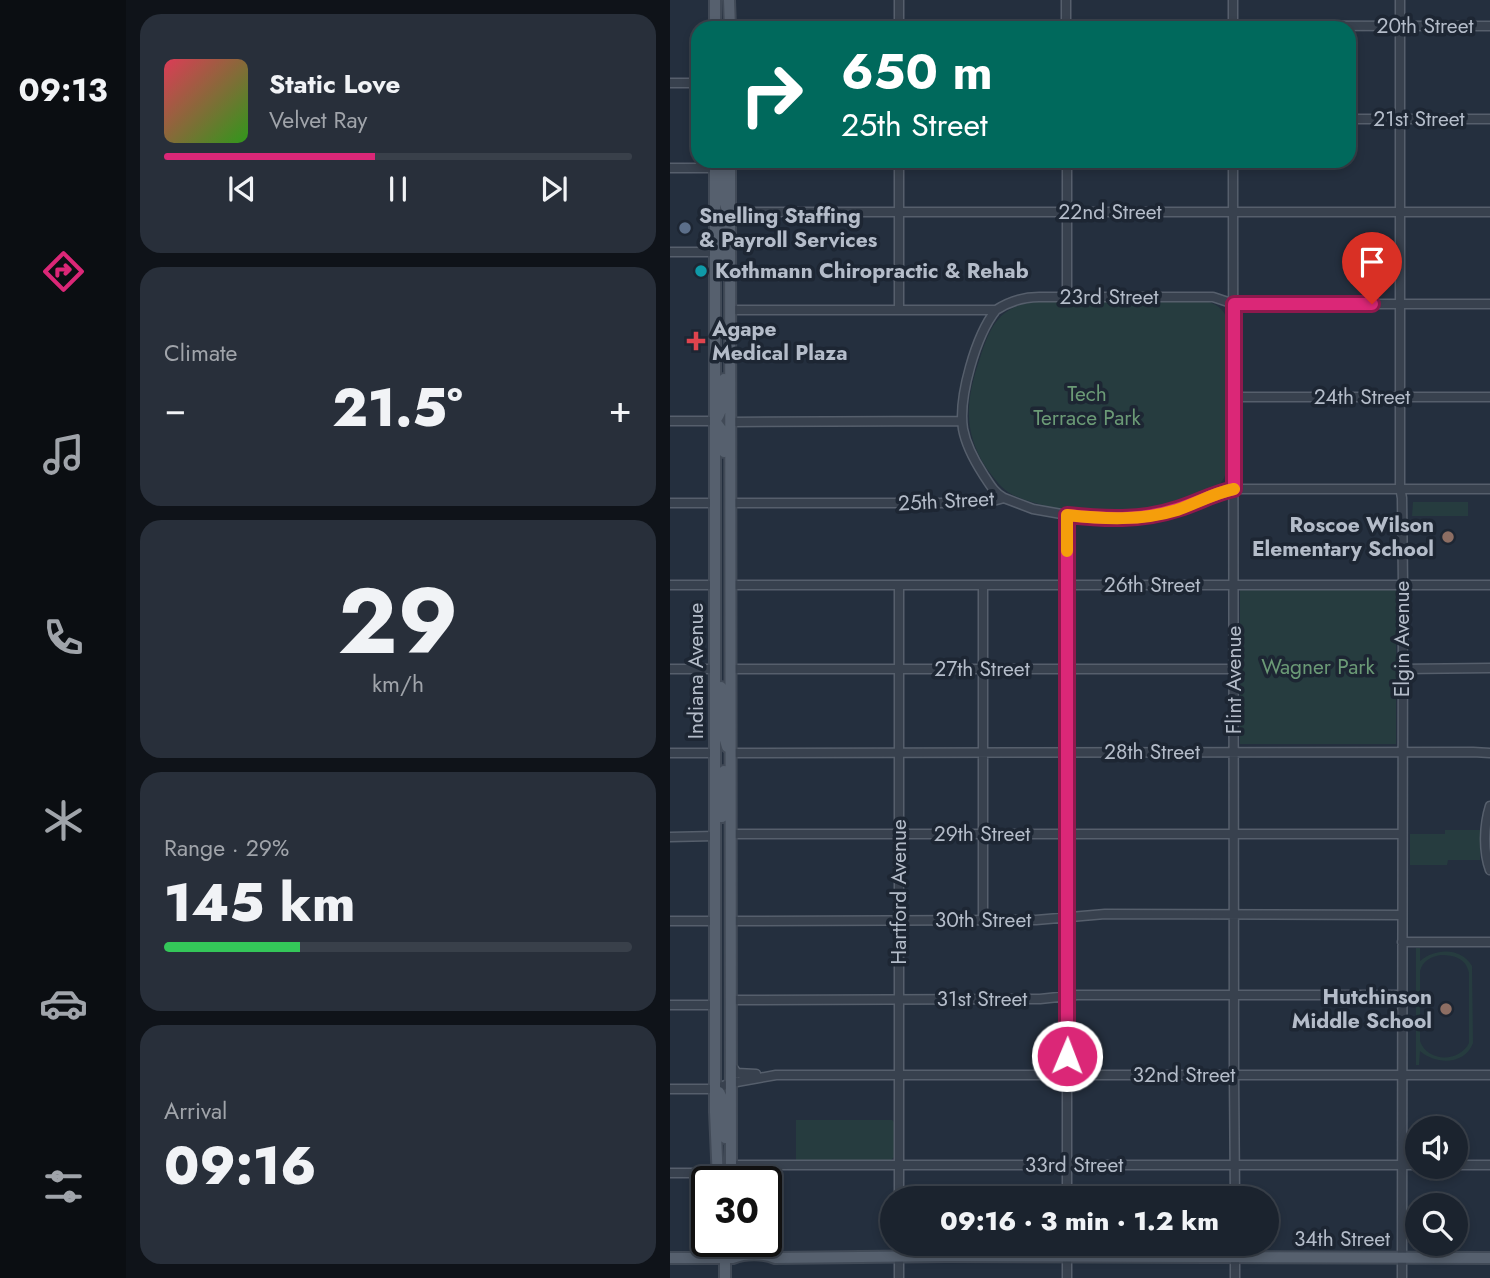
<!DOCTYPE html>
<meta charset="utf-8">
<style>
body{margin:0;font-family:Jost,sans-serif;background:#282f3a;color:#f1f3f6;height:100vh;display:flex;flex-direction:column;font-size:26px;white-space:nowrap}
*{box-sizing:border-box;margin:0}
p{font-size:23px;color:#a0a4aa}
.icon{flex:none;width:38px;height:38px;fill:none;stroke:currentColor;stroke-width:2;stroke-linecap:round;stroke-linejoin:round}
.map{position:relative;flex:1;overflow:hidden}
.panel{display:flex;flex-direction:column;gap:14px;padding:14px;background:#0f1319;width:544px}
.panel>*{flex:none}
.banner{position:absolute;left:21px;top:21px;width:665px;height:147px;border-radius:21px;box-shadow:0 4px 10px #0003,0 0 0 2px #39404a;background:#00695c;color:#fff;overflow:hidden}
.controls{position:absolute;left:735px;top:1116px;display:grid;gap:14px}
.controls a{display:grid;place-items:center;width:63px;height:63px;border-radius:50%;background:#1b232e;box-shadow:0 4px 10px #0003,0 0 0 2px #39404a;font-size:35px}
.speed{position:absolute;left:21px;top:1166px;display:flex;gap:14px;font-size:35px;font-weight:700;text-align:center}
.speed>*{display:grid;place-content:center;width:91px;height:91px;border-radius:50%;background:#1b232e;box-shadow:0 4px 10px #0003,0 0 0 2px #39404a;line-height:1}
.speed .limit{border:4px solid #111;border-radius:10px;background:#fff;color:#111}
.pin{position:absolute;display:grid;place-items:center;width:60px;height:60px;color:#fff;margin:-72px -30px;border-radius:50% 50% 50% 0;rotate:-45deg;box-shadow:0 0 7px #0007}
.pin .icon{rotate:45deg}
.me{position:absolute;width:77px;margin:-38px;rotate:1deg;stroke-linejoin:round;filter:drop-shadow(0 0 5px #0008)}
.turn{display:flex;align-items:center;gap:24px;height:147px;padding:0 35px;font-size:32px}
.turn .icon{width:91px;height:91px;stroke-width:2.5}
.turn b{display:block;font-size:49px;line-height:60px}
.big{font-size:52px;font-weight:800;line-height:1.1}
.panel .tile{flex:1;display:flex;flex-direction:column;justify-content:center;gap:10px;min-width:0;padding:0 24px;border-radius:21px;background:#282f3a}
.panel .dial{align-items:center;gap:0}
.dial b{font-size:91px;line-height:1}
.song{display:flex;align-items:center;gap:21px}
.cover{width:84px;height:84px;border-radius:10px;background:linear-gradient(135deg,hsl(350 70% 55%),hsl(110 70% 35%))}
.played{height:7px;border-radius:4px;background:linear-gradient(90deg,#db2777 45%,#39404a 45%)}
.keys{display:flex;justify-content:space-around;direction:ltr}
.heat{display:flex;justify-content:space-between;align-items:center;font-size:38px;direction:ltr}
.charge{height:10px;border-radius:5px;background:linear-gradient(90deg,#34c759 29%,#39404a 0)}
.trip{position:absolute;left:210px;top:1186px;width:399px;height:70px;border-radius:35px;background:#1b232e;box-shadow:0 4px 10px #0003,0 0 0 2px #39404a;font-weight:800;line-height:70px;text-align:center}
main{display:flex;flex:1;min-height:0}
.tabs{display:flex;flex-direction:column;width:126px;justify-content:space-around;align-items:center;background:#0b0e12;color:#a0a4aa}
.tabs .icon{width:49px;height:49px}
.tabs .selected{color:#db2777}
.tabs b{font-size:32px;color:#f1f3f6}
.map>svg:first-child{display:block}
</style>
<main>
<nav class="tabs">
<b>09:13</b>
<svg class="icon selected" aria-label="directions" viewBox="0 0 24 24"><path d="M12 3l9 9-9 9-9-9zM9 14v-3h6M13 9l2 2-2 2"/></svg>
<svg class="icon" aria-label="music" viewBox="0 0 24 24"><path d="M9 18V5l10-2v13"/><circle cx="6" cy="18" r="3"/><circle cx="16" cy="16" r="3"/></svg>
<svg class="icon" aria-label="phone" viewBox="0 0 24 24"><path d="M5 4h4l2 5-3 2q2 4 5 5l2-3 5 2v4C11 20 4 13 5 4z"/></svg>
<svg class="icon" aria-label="climate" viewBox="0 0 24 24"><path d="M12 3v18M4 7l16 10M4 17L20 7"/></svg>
<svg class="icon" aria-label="car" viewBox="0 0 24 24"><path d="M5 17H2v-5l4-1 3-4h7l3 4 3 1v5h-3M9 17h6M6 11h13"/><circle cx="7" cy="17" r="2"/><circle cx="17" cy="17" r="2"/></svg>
<svg class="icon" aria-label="filters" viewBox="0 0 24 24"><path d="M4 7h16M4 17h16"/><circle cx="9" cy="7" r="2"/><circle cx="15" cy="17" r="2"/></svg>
</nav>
<section class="panel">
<div class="tile">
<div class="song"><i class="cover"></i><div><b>Static Love</b><p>Velvet Ray</p></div></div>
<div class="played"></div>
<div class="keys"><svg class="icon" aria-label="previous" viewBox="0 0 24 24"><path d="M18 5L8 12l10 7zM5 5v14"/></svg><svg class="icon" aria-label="pause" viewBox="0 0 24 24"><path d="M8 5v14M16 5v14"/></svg><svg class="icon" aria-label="next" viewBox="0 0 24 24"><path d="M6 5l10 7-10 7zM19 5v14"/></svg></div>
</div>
<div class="tile"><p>Climate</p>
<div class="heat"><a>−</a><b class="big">21.5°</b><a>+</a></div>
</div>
<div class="tile dial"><b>29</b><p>km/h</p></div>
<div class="tile"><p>Range · 29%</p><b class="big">145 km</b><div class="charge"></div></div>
<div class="tile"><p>Arrival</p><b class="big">09:16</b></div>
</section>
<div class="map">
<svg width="820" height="1278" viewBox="0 0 820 1278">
<rect width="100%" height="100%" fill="#242f3e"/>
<path fill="#263c3f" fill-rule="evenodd" d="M365,302h174c11,4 16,9 19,20v140c-2,9 -2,17 -10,24 -4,3 -10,5 -14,7 -29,14 -60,20 -92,19 -33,0 -69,-3 -99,-17 -12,-6 -18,-16 -26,-26 -25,-38 -21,-70 -7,-111 10,-31 19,-52 55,-56z
M743,502h55v14h-56z
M570,590h156v154h-156z
M775,830h35v30h-32l-1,5h-37v-31h35z
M746,948h4v13c15,-13 41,-14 52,5l1,77c-8,22 -37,22 -53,8l-1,14h-3zM771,955c13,0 25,3 28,18v70c-10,20 -42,19 -49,-2v-70c3,-11 11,-14 21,-16z
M126,1120h96l2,2v35l-4,4h-94z"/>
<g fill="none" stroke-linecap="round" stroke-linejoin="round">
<g stroke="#565f6c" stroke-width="11">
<path id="minor" d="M229,0v28
M396,0v28
M563,0v28
M730,0v487l2,11 1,87 -1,693
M60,25l760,1
M0,83h28
M679,119h141
M229,161v149
M397,161v136
M563,161l1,914 1,124
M0,168h45
M60,212h760
M0,252h45
M61,310h265c14,-9 27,-13 43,-13h174l21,7h256
M326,310c-20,25 -38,87 -33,119 3,16 11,31 20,45 6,9 11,19 21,24
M563,397h257
M0,421h45
M61,422l231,-1
M0,503h45
M61,503h255l18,-5 29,11 34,6 40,4 32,-1 19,-3 21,-6 43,-18 12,-2h256
M397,515v684
M0,585h45
M61,585h759
M0,669h45
M61,669h503
M732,669l88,-1
M0,753h45
M61,753l742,-1 17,1
M820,806c-6,19 -7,45 0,64
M61,834h671
M0,837l45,-1
M0,921h45
M61,921l305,-1 69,-6 297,1
M313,921v-336
M732,942h88
M61,1000l309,-1 37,-4h325
M0,1005h45
M61,1065l6,8 19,1
M0,1089h45l16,-6 45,-8h714
M61,1165h686
M786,1165h34
M0,1173h35l13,-2
M229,1199v-614
M229,1244v34
M397,1244v34
M565,1244v34"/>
</g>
<g stroke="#414a57" stroke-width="14">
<path id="major" d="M45,0v28
M59,0l1,28
M45,161v951l3,69
M51,161c2,15 -1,32 5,46
M60,161l1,1020
M52,272l1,-53 7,-7
M54,379c-1,15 1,30 -9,42l6,8 3,23
M51,687l2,46 4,14
M52,817l2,-46
M49,1092l3,6 3,40
M49,1241l6,17
M0,1258h63c12,-5 30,-5 42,0l171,-2 544,2
M55,1278v-20l5,-17"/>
</g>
<use href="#minor" stroke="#38414e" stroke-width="8"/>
<use href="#major" stroke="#56606e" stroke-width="10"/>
</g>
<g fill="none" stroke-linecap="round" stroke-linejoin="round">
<g stroke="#8e194d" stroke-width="18">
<path id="route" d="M397,1056v-541c37,4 74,6 110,-6 20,-6 37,-16 57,-20v-185h138"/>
</g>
<use href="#route" stroke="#db2777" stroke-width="12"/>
<path stroke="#f59e0b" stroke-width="12" d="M397,551v-36c37,4 74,6 110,-5 20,-7 37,-17 57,-21"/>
</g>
<circle fill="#5c6f8a" stroke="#1d2633" stroke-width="2.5" cx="15" cy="228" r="7"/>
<circle fill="#0f9aa8" stroke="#1d2633" stroke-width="2.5" cx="31" cy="271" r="7"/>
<path fill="#e0444e" stroke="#1d2633" stroke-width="2.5" d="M22.5 330.5h7v7h7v7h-7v7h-7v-7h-7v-7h7z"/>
<g fill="#8d6e63" stroke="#1d2633" stroke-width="2.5">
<circle cx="778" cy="537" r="7"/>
<circle cx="776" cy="1009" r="7"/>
</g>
<g text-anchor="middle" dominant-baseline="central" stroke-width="7" stroke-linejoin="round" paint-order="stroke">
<g font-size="21" fill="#b4bcc9" stroke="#1d2633">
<text x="755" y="26">20th Street</text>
<text x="749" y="119">21st Street</text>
<text x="440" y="212">22nd Street</text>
<text x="439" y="297">23rd Street</text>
<text x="692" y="397">24th Street</text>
<text transform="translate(276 501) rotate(-3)">25th Street</text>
<text x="482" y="585">26th Street</text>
<text transform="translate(732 639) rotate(-90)">Elgin Avenue</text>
<text x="312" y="669">27th Street</text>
<text transform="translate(26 671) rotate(-90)">Indiana Avenue</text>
<text transform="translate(564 680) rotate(-90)">Flint Avenue</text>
<text x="482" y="752">28th Street</text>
<text x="312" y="834">29th Street</text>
<text transform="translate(229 892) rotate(-90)">Hartford Avenue</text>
<text x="313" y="920">30th Street</text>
<text x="312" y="999">31st Street</text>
<text x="514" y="1075">32nd Street</text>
<text x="404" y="1165">33rd Street</text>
<text x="672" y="1239">34th Street</text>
</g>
<g font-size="21" font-weight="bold" fill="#b4bcc9" stroke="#1d2633" text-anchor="start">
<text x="29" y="216">Snelling Staffing<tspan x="29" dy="24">&amp; Payroll Services</tspan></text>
<text x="45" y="271">Kothmann Chiropractic &amp; Rehab</text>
<text x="42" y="329">Agape<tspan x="42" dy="24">Medical Plaza</tspan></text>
<text x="764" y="525" text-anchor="end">Roscoe Wilson<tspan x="764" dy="24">Elementary School</tspan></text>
<text x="762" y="997" text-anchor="end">Hutchinson<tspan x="762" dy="24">Middle School</tspan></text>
</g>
<g font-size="21" fill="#6b9a76" stroke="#1d2633">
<text x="417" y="394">Tech<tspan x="417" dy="24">Terrace Park</tspan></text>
<text x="648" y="667">Wagner Park</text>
</g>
</g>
</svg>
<div class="controls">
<a><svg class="icon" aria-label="sound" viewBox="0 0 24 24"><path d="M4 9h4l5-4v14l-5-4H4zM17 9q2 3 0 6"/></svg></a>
<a><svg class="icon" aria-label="search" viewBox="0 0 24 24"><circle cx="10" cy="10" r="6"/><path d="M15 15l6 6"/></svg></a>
</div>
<div class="speed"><div class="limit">30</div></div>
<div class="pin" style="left:702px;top:304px;background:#d93025"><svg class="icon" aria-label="arrive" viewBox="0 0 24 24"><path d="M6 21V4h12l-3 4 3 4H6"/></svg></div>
<svg class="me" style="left:397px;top:1056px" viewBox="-20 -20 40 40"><circle r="17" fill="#db2777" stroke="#fff" stroke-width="3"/><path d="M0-11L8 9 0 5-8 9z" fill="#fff"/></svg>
<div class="trip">09:16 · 3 min · 1.2 km</div>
<div class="banner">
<div class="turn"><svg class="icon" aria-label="right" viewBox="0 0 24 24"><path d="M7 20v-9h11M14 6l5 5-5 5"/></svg><div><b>650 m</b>25th Street</div></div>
</div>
</div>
</main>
